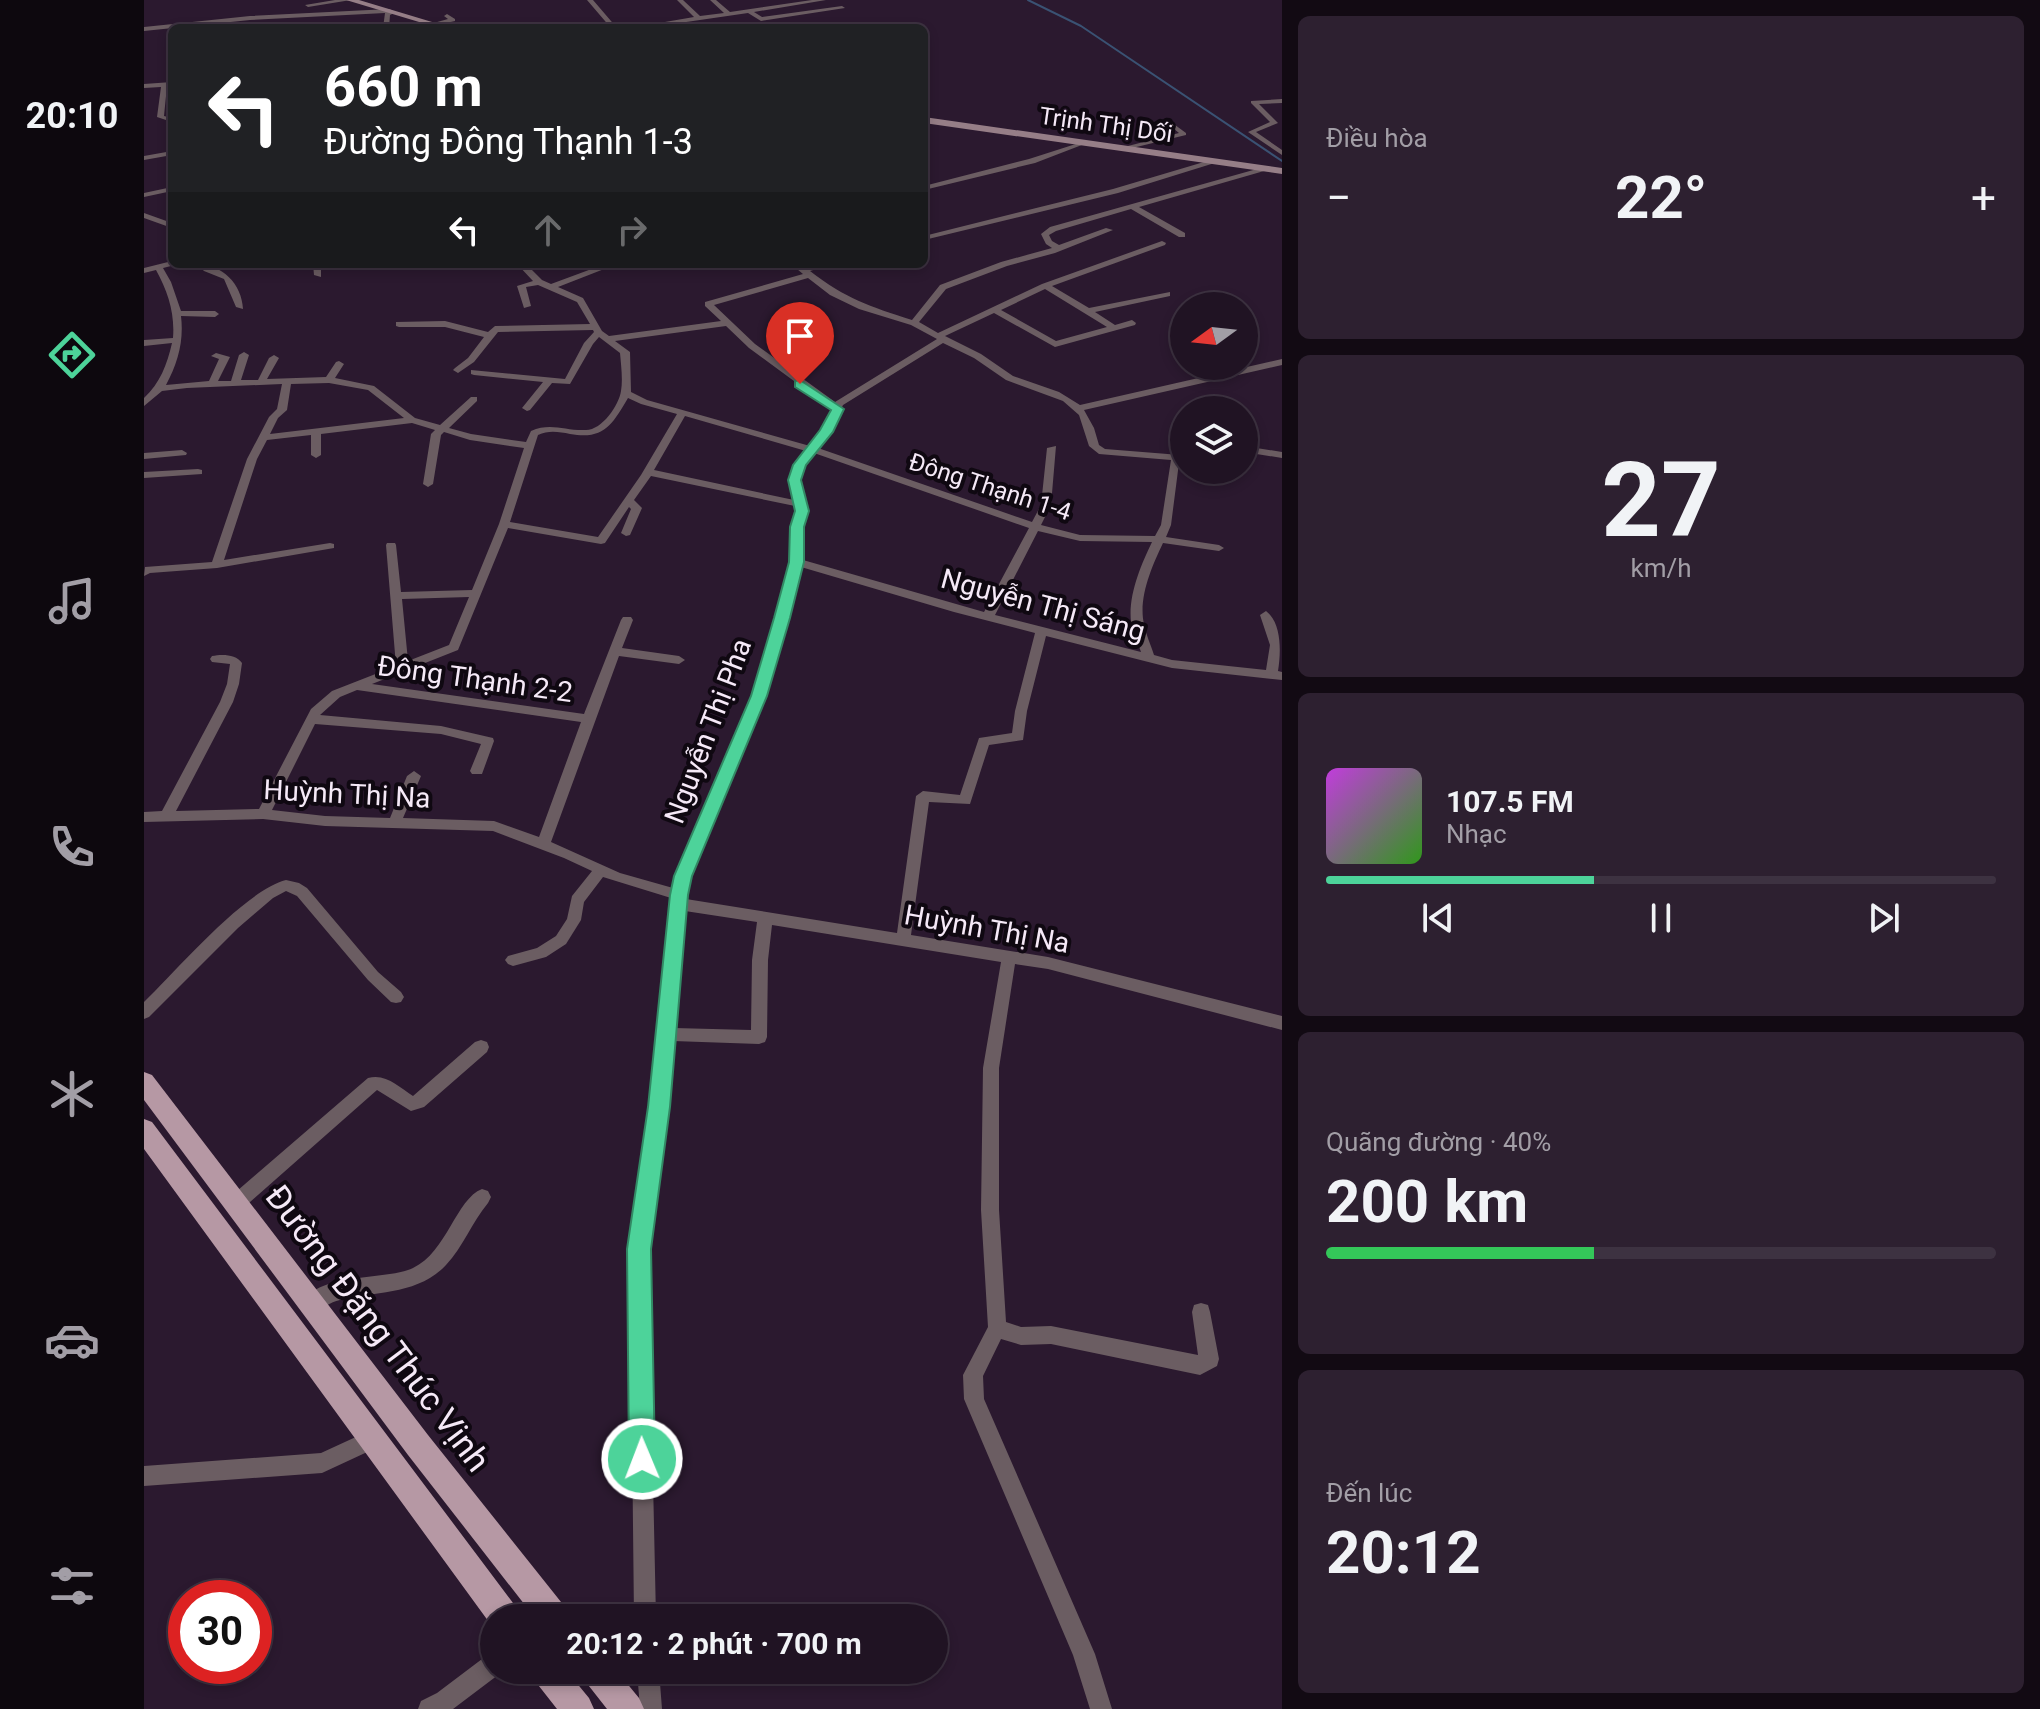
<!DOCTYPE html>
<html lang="vi">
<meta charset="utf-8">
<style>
body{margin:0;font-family:Roboto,sans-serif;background:#2d2030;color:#f1f3f6;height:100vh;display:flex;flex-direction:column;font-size:30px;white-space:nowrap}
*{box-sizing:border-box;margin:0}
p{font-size:26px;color:#a29ea6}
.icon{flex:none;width:44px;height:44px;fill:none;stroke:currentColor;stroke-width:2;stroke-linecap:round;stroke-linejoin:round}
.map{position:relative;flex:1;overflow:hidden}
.sheet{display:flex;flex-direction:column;gap:16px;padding:16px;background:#120a13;width:758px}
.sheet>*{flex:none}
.hud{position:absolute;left:24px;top:24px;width:760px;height:244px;border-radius:12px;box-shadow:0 4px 12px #0003,0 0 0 2px #3d3241;background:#202124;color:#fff;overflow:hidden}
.needle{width:52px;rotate:255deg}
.buttons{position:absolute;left:1026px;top:292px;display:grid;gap:16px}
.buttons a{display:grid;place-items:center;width:88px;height:88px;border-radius:50%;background:#201323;box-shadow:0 4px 12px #0003,0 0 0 2px #3d3241;font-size:40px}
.speed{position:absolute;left:24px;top:1580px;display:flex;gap:16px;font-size:40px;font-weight:700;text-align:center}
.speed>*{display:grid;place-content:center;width:104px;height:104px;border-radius:50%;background:#201323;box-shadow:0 4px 12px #0003,0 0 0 2px #3d3241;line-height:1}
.speed .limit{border:12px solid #d22;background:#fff;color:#111}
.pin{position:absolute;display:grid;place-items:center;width:68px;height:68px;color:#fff;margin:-82px -34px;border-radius:50% 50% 50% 0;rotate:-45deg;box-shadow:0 0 8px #0007}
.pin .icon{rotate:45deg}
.me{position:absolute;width:88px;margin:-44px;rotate:359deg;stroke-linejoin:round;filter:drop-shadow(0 0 6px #0008)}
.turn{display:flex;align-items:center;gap:28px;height:168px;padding:0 24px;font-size:36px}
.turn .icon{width:104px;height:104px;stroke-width:2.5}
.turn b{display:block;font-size:56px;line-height:68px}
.lanes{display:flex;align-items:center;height:76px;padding:0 24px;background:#0003;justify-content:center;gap:40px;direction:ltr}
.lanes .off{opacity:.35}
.big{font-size:60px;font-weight:700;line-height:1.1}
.sheet .tile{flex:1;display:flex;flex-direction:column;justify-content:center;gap:12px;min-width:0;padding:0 28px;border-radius:12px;background:#2d2030}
.sheet .dial{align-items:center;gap:0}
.dial b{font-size:104px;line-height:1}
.song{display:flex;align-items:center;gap:24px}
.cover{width:96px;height:96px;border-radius:12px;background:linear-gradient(135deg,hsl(290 70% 55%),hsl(110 70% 35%))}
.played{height:8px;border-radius:4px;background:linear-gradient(90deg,#4dd39a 40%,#3d3241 40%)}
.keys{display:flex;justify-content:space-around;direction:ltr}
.heat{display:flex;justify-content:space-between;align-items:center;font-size:44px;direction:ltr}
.charge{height:12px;border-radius:6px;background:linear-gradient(90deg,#34c759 40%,#3d3241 0)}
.trip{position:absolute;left:336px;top:1604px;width:468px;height:80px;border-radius:40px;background:#201323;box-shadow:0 4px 12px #0003,0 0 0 2px #3d3241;font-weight:700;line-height:80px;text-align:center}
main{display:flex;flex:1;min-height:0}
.menu{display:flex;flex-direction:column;width:144px;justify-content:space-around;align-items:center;background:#0d080e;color:#a29ea6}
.menu .icon{width:56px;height:56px}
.menu .selected{color:#4dd39a}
.menu b{font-size:36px;color:#f1f3f6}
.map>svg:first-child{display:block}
</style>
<main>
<nav class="menu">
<b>20:10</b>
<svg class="icon selected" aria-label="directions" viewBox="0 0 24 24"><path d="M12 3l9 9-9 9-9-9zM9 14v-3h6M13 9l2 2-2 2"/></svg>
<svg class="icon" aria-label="music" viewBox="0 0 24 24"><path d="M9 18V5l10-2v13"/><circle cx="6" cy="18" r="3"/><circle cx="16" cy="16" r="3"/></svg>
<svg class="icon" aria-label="phone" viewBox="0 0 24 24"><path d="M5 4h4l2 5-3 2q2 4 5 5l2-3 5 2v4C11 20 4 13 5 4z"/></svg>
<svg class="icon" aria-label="climate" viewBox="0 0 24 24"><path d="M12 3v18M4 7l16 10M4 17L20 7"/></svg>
<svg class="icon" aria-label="car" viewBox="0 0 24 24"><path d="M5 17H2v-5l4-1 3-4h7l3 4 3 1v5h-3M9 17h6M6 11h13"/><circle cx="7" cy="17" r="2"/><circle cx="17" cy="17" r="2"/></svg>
<svg class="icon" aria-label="filters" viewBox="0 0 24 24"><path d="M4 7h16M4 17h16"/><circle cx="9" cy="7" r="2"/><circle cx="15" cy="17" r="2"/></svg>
</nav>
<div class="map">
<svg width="1138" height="1709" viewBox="0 0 1138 1709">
<rect width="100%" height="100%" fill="#2b192f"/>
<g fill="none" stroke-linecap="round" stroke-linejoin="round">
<path stroke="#3a5273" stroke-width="2" d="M884,0l53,26 201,135"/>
<path fill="#6b5d62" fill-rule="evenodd" d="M191,0h16l-43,7 -3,-2z
M443,0h6l24,28h-6z
M533,0h6l17,16 24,-3 -14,-13h6l14,12 82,-12h14l-72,12 8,5 80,-11 3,2 -84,13 -13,-8 -103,15h-15l64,-11z
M245,9l7,3 -6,3 -1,13h-6l2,-15 -135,7 -106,11v-4l106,-11z
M303,14l8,5v2l-22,5 -3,-2 18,-5 -4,-3z
M28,82v4h-5l-3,30 8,2v4l-15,-5 4,-30 -17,1v-4z
M1138,99v4l-23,1 19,19 -22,9 26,18v5l-34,-23 22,-10 -19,-19v-2z
M1027,122l15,11v2l-62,15 -4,-2 59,-15 -11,-9z
M938,142l5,1 -52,20 -111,27v-4l105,-27z
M28,151v4l-28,5v-4z
M1070,159l7,2 -103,32 -194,47v-4l189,-47z
M1120,167l7,2 -132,38 46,26v4h-6l-48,-28 -75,22 -7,4 3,6 7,4 47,-17 7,2 -58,23 -48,13 -61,23 -27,33 19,11 104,-49 120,-43 4,2 -1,2 -113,41 37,22 81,-16v4l-75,16 20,13 17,-5 4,3 -1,2 -80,22 -61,-34 -49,23 36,18 32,22 46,16 21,13 202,-46v6l-198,45 10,18 5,17 6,4 75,6 -9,70 -5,12 53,8 5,3 -5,3 -56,-8c-11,23 -25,55 -19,81 2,11 7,21 10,31l18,5 94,10 4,-25 -10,-30 6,-4c16,12 15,42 12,60l4,1v8l-110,-12 -126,-32 -19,75 -4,29 -34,5 -19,59 -41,-2 -18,133 137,22 234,59v14l-234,-61 -33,-5 -16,104v142l7,112 15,5 30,-1 147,29 -6,-43 2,-7 7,-2 7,2 2,7 9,47 -2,7 -17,9 -149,-31 -30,1 -20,-6 -18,37 1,23 111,255 17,55h-22l-17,-54 -109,-256 -1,-24 25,-48 -7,-117 2,-142 18,-106 -229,-37 -4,35 -1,77 -2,5 -6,2 -86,-3 -6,66 -19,142 8,369h-22l-4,-369 21,-142 7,-70 -2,-3 2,-5 13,-131 -68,-21 -19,25 -3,18 -15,24 -20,13 -33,9 -5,-2 -3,-4 3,-4 29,-8 19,-12 11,-17 5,-23 20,-25 -28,-13 -71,-27 -168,-5 -62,-7 -119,3v-10l18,-1 58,-109 7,-18 3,-20 -18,-2 -2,-3 2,-3c10,-2 24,-2 30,7l-3,21 -6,18 -57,109 83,-2 52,-100 21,-18 64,-25 -10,-121 1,-2h8l1,2 5,47 71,-2 27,-66 25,-76 -54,-8 -26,-8 -3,3 -8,49 -5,3 -5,-3 8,-50 4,-4 -23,-7 -91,11v21l-5,3 -5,-3v-20l-44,5 -10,19 -33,101 106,-17 4,1v4l-117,20 -67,5 -6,3 1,-9 67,-5 35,-103 22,-42 8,-8 5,-25 -95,4 -25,3 -18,15v-8c16,-15 23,-33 28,-55l-28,3v-6l29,-2c2,-25 -5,-46 -17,-68l-12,3v-5l28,-7v3l3,1 -12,3 8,14 10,29h34l4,3 -4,3 -34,-1c3,25 -3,47 -15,69l43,-4 10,-22 -8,-3 5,-3 14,4 -12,24h13l8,-26 5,-3 5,3 -8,25h17l11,-22 5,-3 5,3 -12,21 59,-2 10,-15 3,-1 5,3 -9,14 39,8 41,32 25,7 31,-28h6v4l-28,27 22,6 55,8 5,-11c20,-9 34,0 55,-1 16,0 33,-25 35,-39 2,-12 0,-26 -1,-38l-21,-16 -6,7 -23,40 -18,-1 -22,27 -3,1 -5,-3 21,-26 -69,-7 -3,-1v-4l94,9 19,-36 10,-11 -1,-2 -95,2 -24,30 -16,11 -5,-3 2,-2 13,-10 16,-21 -39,-10h-46l-3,-1v-4l49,-1 43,11 7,-6 95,-2 -13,-22 -39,-17 -12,2 5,19 -7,2 -7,-22 16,-5 -16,-17h9l16,16 9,4 54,-20h12l-59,23 25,11 19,33 7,5 112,-15 -16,-15v-4l98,-28 -12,-10h9l5,4 13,-4h14l-22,7c36,28 59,35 102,49l28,-35 61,-23 51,-14 -6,-4 -5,-10 9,-7zM664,278l22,17 29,14 52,16 26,14 -102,63 -80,-58 -41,-39zM901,289l62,38 -51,14 -55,-31zM582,326l23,22 83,61 -11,22 -11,15 -163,-46 -16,-8 -1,-40 -15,-11zM799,343l31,15 32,22 57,21 16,14 10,31 10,8 72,6 -10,65 -6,11 -75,-1 -39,-10 10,-20 5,-59 -9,2 -6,57 -9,17 -214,-74 13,-16 12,-27zM185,383l39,7 36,28 -134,16 8,-16 9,-8 4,-26zM484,398l13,6 36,10 -36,61 -43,62 -88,-15 28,-87c11,-5 21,-3 32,-1 34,6 42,-9 58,-36zM541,416l121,35c-16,19 -18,25 -12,49l-140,-30zM670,453l215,75 -45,84 -181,-52 -1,-33 5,-16 -8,-31 5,-14zM507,476l144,30 2,5 -5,16 -1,35 -38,134 -77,180 -3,12 -53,-15 -69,-31 68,-186 60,8 6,-4 -6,-4 -57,-8 11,-28 -2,-3h-8l-2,3 -37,94 -212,-30 86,-34 50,-122 93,16 4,-1 24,-36 2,2 -10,24 5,3 4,-1 12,-27 -8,-8zM894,531l42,10 72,1c-11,23 -24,53 -21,80 1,10 7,21 10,30l-146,-37zM657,567l153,45 81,21 -20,78 -3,22 -33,5 -19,57 -37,-4 -7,5 -19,137 -211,-34 4,-23 75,-180zM325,597l-20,48 -41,16 -6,-62zM213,690l224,32 -42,115 -45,-16 -91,-3 18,-42 -7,-5 -7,5 -17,42 -65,-2 -53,-6 43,-86 126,10 40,10 -11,27 2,3h10l12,-33 -1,-3 -52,-12 -121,-11 20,-18zM541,911l72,11 -5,38 -1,70 -77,-2z
M28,187v4l-28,6v-4z
M0,213l28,10v5l-28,-10z
M53,264c25,0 45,20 46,45l-7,-2 -12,-28 -20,-8z
M169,264h8v13l-7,-2z
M209,264h27l-25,4 -4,-2z
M1100,446l38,6v6l-38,-6z
M38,450l5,3 -1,2 -42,4v-6z
M54,469l4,1v4l-58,4v-6z
M142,880l13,3 8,5 71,84 23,20 3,5 -3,5 -5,1 -5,-1 -23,-22 -71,-84 -11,-5 -13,7 -35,30 -89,89 -5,2v-17c33,-32 100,-111 142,-122z
M337,1040l6,2 2,5 -2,5 -63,55 -13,4 -34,-21 -135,119 -6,2 -6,-2 -3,-6 3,-6 138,-119c18,-5 31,9 45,18l62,-54z
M338,1189l6,2 3,6 -3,6c-16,19 -25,44 -42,62 -28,30 -70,26 -106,35 -10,2 -18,9 -28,13l-7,-2 -2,-7c13,-32 82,-23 110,-36 34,-16 43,-69 69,-79z
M227,1430l7,3 3,7 -3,7 -56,26 -178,13v-20l177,-13z
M350,1653v17h9l-1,2 -49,37h-35l3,-8 16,-8 49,-37z
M493,1670h22l3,39h-22z"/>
<path fill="#967e87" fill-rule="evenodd" d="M202,0h13l93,28h-13z
M780,117l358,51v6l-358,-51z"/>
<path fill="#b698a4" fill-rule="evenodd" d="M0,1072l8,3 276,360 137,172 4,11h-34l-127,-163 -264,-355z
M0,1119l8,3 364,485 4,11h-26v11l-350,-480z
M386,1670h36l23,28 5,11h-37l-22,-28z
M436,1670h36l23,28 5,11h-37l-22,-28z"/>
</g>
<path fill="#4dd39a" stroke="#328964" stroke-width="2" d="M656,380l44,29 -11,23 -27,33 -5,15 8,31 -5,16v35l-14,56 -23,78 -75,180 -4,19 -18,212 -19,142 4,210 -4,10 -9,3 -9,-3 -4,-10 -2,-210 21,-142 22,-212 4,-19 77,-180 23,-78 15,-56 1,-35 5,-16 -7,-31 5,-15 27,-35 11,-20 -36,-23v-6z"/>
<g text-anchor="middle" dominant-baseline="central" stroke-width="8" stroke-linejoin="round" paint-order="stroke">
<g font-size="24" fill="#f5e9f7" stroke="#0f0811">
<text transform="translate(962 125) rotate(8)">Trịnh Thị Dối</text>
<text transform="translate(846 487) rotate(18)">Đông Thạnh 1-4</text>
</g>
<g font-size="28" fill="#f5e9f7" stroke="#0f0811">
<text transform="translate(899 605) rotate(15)">Nguyễn Thị Sáng</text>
<text transform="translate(331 679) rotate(8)">Đông Thạnh 2-2</text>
<text transform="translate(564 731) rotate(-69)">Nguyễn Thị Pha</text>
<text transform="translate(203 794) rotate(3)">Huỳnh Thị Na</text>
<text transform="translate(843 929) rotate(10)">Huỳnh Thị Na</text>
</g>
<g font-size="34" fill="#f5e9f7" stroke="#0f0811">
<text transform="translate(234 1328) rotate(53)">Đường Đặng Thúc Vịnh</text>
</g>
</g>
</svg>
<div class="buttons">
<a><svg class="needle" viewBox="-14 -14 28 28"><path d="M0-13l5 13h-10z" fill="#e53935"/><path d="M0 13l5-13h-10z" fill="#a29ea6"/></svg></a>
<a><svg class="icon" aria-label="layers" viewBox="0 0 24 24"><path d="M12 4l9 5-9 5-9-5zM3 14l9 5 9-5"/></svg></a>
</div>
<div class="speed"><div class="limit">30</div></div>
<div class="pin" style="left:656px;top:384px;background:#d93025"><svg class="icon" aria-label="arrive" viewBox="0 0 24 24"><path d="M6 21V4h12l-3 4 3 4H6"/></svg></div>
<svg class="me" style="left:498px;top:1459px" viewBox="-20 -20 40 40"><circle r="17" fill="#4dd39a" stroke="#fff" stroke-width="3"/><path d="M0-11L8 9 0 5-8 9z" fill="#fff"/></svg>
<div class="trip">20:12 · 2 phút · 700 m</div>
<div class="hud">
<div class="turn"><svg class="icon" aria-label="left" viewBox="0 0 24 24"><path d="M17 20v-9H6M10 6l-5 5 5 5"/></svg><div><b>660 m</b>Đường Đông Thạnh 1-3</div></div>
<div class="lanes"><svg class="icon" aria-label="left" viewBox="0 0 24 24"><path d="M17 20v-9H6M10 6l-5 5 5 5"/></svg><svg class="icon off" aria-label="ahead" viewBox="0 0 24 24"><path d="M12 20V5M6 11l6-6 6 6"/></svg><svg class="icon off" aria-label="right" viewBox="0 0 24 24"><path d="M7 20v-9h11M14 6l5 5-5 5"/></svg></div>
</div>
</div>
<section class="sheet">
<div class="tile"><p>Điều hòa</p>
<div class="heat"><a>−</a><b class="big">22°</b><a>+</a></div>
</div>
<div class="tile dial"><b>27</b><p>km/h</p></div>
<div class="tile">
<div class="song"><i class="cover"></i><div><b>107.5 FM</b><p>Nhạc</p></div></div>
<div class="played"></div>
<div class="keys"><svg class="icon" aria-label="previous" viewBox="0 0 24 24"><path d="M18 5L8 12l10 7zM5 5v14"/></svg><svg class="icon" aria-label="pause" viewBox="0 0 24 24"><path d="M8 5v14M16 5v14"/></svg><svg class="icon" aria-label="next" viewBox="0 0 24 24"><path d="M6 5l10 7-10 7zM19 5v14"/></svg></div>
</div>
<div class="tile"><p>Quãng đường · 40%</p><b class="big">200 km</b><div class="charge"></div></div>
<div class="tile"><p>Đến lúc</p><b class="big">20:12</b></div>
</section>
</main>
